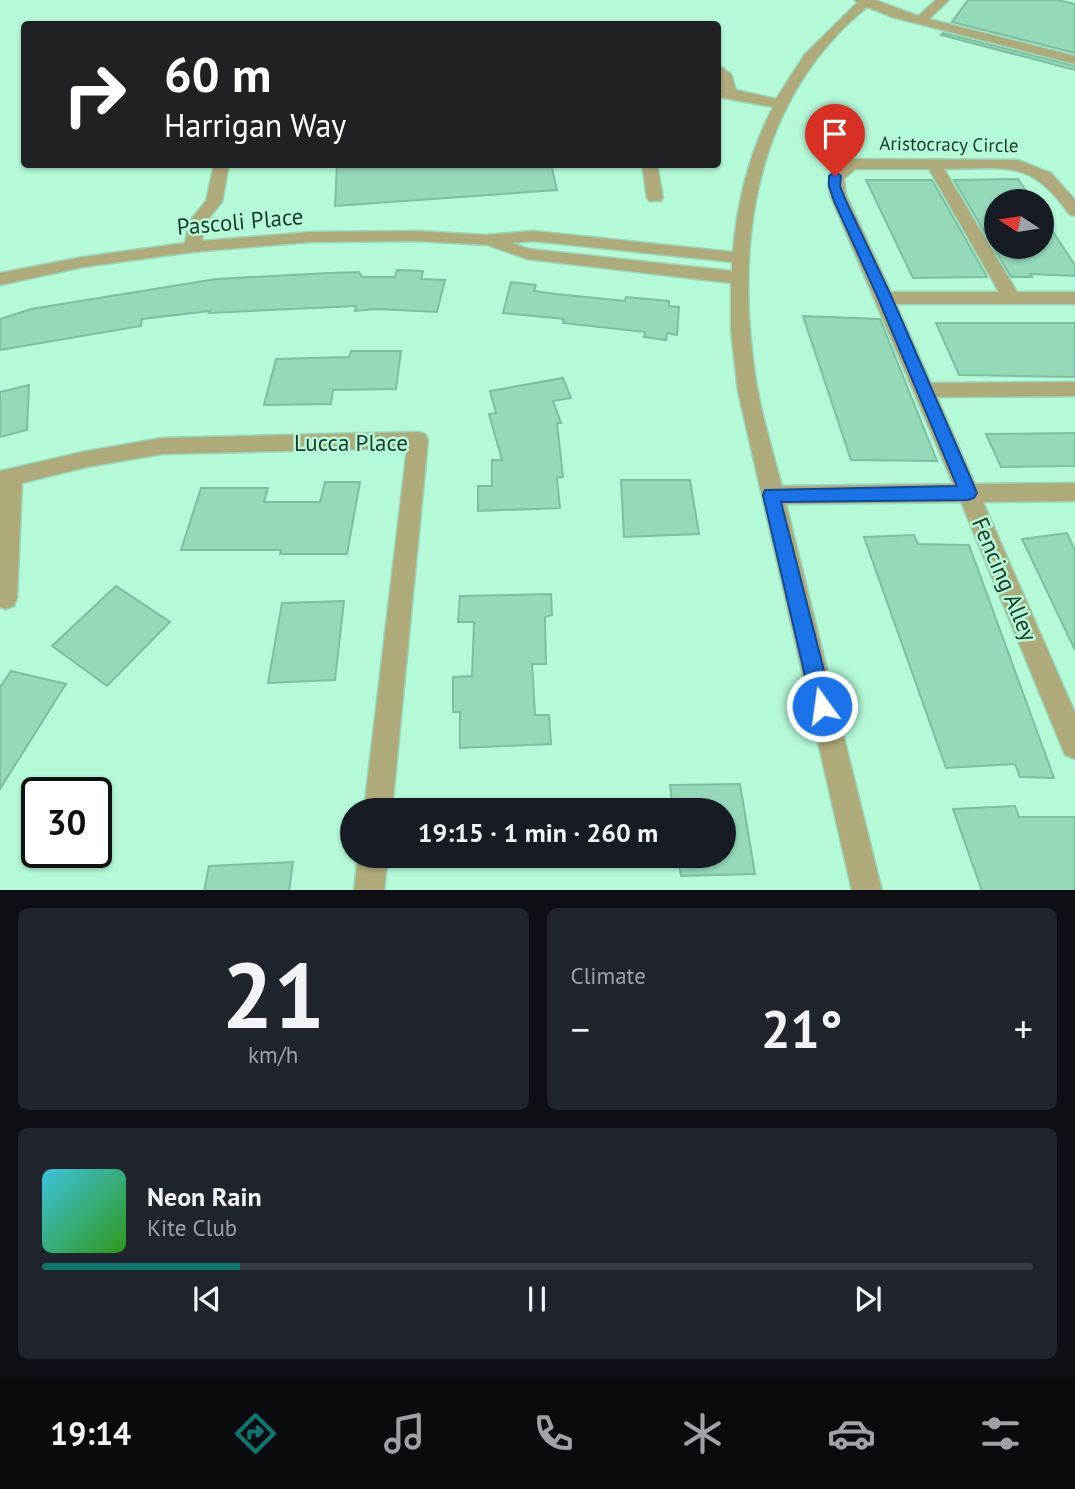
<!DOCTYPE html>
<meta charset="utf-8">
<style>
body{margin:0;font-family:"PT Sans",sans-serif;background:#20242c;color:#f1f3f6;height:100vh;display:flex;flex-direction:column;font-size:26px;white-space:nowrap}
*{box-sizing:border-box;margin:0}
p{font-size:23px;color:#9ea1a6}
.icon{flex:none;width:38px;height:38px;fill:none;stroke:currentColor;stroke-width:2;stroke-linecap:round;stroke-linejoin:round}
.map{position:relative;height:890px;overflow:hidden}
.panel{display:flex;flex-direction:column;gap:18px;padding:18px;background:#0d0f14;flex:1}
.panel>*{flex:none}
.hud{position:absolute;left:21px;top:21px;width:700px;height:147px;border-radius:7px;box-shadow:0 2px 5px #0004;background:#202124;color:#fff;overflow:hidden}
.needle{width:46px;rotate:282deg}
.tools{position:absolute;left:984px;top:189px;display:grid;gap:14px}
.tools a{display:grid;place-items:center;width:70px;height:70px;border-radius:50%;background:#171b24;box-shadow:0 2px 5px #0004;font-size:35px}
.speed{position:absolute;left:21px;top:777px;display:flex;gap:14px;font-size:35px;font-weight:700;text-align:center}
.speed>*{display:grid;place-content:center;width:91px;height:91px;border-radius:50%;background:#171b24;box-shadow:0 2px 5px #0004;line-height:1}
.speed .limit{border:4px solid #111;border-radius:10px;background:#fff;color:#111}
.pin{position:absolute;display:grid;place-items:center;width:60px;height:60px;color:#fff;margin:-72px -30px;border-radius:50% 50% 50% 0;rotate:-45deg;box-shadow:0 0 7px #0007}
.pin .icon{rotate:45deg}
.me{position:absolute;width:77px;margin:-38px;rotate:346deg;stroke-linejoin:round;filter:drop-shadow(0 0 5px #0008)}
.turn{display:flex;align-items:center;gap:24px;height:147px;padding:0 28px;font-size:32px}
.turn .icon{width:91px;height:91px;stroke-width:2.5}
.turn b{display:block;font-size:49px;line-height:60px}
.big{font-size:52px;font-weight:700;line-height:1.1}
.panel .card{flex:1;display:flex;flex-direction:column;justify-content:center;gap:10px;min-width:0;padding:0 24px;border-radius:10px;background:#20242c}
.panel .dial{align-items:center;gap:0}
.dial b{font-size:91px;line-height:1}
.song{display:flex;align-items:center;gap:21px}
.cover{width:84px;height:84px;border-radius:10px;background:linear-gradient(135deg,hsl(190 70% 55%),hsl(110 70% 35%))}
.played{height:7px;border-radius:4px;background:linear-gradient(90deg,#0f766e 20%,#363941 20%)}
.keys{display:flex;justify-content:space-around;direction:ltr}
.heat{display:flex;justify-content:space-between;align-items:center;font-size:38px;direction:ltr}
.panel .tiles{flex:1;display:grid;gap:18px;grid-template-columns:1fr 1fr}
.card:last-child{grid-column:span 2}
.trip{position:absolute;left:340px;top:798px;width:396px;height:70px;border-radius:35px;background:#171b24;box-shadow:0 2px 5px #0004;font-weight:700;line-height:70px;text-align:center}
.menu{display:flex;height:112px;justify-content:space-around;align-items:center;background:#090b0e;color:#9ea1a6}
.menu .icon{width:49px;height:49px}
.menu .current{color:#0f766e}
.menu b{font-size:32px;color:#f1f3f6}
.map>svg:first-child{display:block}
</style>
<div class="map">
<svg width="1075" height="891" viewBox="0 0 1075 891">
<rect width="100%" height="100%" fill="#b4fad9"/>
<path fill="#94d9b9" stroke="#7bbfa0" stroke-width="2" d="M968,0h89l18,4v49l-123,-31z
M943,33l132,33v4l-134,-35z
M337,164h214l6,26 -222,16z
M1018,179l15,22h-37v46h45v-33l34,51v11l-45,-2 2,3h-21l-57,-97z
M866,180h66l55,97 -74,1z
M397,270l26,1 -2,8 24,1 -8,32 -61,-3 -21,2 1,-5 -147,7 1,-2 -68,8 -1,7 -141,24v-31l31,-10 185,-30 113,-6 30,-1 3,5h33z
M511,282l25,3 -2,6 22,3 69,7 1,-4 43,4v5l10,1 -2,28 -10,-2 -1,7 -22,-3 1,-5 -82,-9 1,-4 -61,-6z
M803,316l77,3 57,142 -86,-1z
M936,323h139v54l-116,-2z
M351,351h50l-5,38 -63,1 -2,14 -67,1 12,-46 73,-2z
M563,378l8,20 -18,3 8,22h-4l6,54 -6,1 3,30 -82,3v-25h14v-26h10l-13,-46 7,-1 -6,-22z
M29,385l-2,45 -27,7v-45z
M1075,433v33l-74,1 -15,-33z
M621,480h69l9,54 -75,3z
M325,482h35l-13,72h-67l1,-4h-100l20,-62h67l-4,14h56z
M1067,533l8,17v100l-53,-111z
M914,535l4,9 51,1 85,233 -34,-1 -5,-13 -69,4 -82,-231z
M116,586l54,36 -63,64 -55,-40z
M551,594l1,21 -7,2 1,47h-14l3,51h14l2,29 -91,4v-36h-7v-35l19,-1 2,-54h-16l2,-26z
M344,601l-9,79 -67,3 14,-80z
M11,671l55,13 -66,105v-102z
M740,784l15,90 -74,2 -3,-20h45v-46h-50l-3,-25z
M1015,806l4,11h56v74h-93l-29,-82z
M293,862l-4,29h-85l5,-25z"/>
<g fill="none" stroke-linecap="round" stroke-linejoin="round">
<g stroke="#99d7ba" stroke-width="3">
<path id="minor" d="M855,0h20l43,16 18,-16h13l-20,19 146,37v8l-183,-47 -25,-10c-115,94 -133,242 -110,380 6,33 16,66 25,99l171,-2 -123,-289 -2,-12 2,-9 10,-10 12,-5 166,1 33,13 24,27v16l-6,-2c-39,-56 -63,-45 -125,-45l73,123h58v12h-179l35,79 144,-1v14l-138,1 38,87 100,-1v18l-92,1 92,211v46l-10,-4 -104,-253 -175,2 96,387h-30l-114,-500 -7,-60v-48l-204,-24 -39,-14 -71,-4 -107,1 -117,10 -110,15 -83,18v-12l83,-16 102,-14 4,-21 17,-21 8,-37h15l-7,38 -17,21 -3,18 108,-9 107,-1 69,4 47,-4 200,21c4,-50 17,-101 40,-145l-55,-10v-8h4l-4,-13v-11l13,9 5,16 40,9 29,-45 52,-51zM855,169h74l70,123h-108l-45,-97 -2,-16zM533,241l199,21v9l-203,-22 -18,-6z
M642,164h15l6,34 -2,3h-12l-2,-3z
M418,432l7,2 3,6 -36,370h-28l43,-362 -245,6 -75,13 -65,16 -5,115 -3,8 -9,3 -5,-2v-136l87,-20 75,-13z
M358,856h30l-4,35h-30z"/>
</g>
<use href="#minor" fill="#aeaa7a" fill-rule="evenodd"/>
</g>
<path fill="#1a73e8" stroke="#114b97" stroke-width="2" d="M835,172l6,4 -1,10 6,15 46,97 85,195 -3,5 -6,2 -187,2 52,204 -3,7 -8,3 -7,-3 -3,-7 -49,-211 2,-5 192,-4 -79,-188 -44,-97 -5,-15v-10z"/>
<g text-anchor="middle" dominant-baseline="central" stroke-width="5" stroke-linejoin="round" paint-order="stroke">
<g font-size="19" fill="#1d3a2d" stroke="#b4fad9">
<text transform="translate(949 144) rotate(1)">Aristocracy Circle</text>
</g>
<g font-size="23" fill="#1d3a2d" stroke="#b4fad9">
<text transform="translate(240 221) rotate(-5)">Pascoli Place</text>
<text x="351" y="442">Lucca Place</text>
<text transform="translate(1005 579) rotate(67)">Fencing Alley</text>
</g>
</g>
</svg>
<div class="tools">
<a><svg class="needle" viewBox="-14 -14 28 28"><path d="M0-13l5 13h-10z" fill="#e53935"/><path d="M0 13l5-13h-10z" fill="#9ea1a6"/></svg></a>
</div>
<div class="speed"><div class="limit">30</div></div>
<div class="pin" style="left:835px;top:176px;background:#d93025"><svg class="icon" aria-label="arrive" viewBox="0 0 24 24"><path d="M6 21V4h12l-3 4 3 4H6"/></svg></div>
<svg class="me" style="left:822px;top:706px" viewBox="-20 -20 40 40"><circle r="17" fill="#1a73e8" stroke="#fff" stroke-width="3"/><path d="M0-11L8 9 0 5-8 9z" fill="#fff"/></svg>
<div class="trip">19:15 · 1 min · 260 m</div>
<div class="hud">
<div class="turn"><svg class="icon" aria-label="right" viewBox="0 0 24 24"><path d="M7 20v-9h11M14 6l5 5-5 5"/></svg><div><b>60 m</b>Harrigan Way</div></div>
</div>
</div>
<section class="panel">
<div class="tiles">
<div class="card dial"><b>21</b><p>km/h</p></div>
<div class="card"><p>Climate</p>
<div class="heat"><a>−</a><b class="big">21°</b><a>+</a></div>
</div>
<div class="card">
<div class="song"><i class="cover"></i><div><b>Neon Rain</b><p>Kite Club</p></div></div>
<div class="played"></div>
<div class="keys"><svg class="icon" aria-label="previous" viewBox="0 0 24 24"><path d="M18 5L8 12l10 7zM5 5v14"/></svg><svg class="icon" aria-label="pause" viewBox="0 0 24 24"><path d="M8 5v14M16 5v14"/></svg><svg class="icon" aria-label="next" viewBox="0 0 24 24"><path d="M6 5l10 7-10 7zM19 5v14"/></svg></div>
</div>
</div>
</section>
<nav class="menu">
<b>19:14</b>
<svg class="icon current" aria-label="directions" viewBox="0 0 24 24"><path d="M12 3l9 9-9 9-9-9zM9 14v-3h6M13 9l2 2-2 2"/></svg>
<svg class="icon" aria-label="music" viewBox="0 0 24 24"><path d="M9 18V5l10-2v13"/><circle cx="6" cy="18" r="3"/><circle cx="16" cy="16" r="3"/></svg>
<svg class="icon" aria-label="phone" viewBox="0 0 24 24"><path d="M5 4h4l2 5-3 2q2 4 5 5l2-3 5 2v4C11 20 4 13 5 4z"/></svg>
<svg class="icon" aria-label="climate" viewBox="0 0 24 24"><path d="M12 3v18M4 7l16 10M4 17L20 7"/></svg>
<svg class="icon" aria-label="car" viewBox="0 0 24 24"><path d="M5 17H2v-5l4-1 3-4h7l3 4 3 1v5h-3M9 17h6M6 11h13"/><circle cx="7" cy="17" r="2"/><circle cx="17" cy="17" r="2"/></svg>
<svg class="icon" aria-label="filters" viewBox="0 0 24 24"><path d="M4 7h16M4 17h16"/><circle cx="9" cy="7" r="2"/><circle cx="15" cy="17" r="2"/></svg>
</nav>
